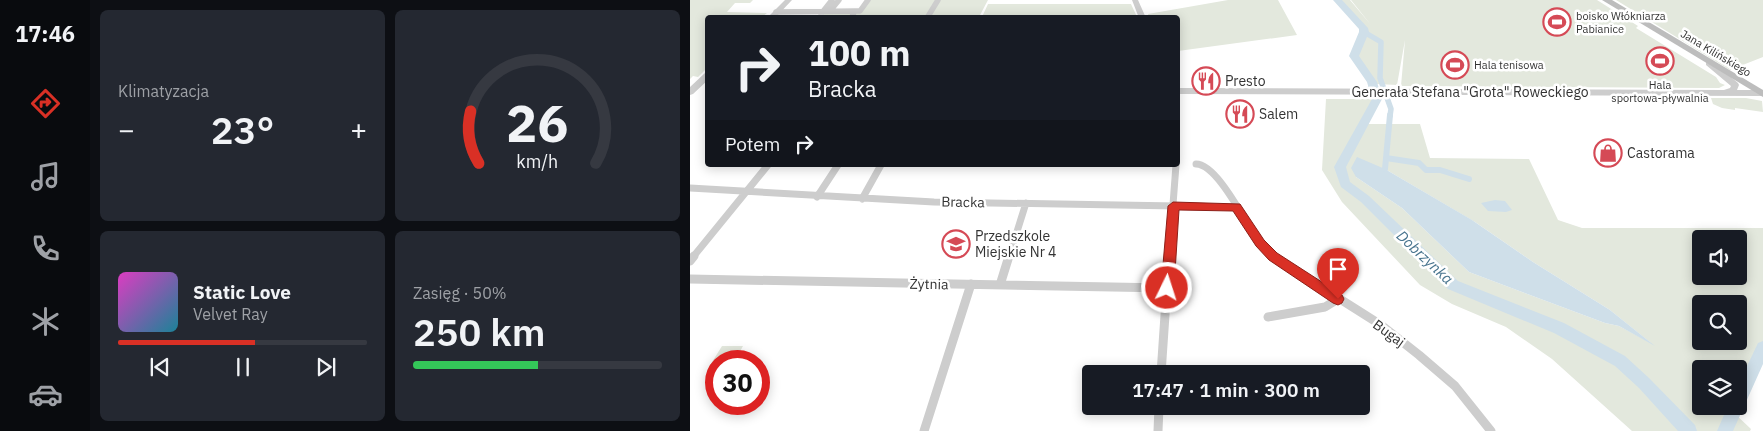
<!DOCTYPE html>
<html lang="pl">
<meta charset="utf-8">
<style>
body{margin:0;font-family:"IBM Plex Sans",sans-serif;background:#242831;color:#f1f3f6;height:100vh;display:flex;flex-direction:column;font-size:19px;white-space:nowrap}
*{box-sizing:border-box;margin:0}
p{font-size:16px;color:#9ea1a6}
.icon{flex:none;width:28px;height:28px;fill:none;stroke:currentColor;stroke-width:2;stroke-linecap:round;stroke-linejoin:round}
.map{position:relative;flex:1;overflow:hidden}
.side{display:flex;flex-direction:column;gap:10px;padding:10px;background:#0d0f14;width:600px}
.side>*{flex:none}
.banner{position:absolute;left:15px;top:15px;width:475px;height:152px;border-radius:5px;box-shadow:0 2px 12px #0003;background:#171b24;color:#f1f3f6;overflow:hidden}
.controls{position:absolute;left:1002px;top:230px;display:grid;gap:10px}
.controls a{display:grid;place-items:center;width:55px;height:55px;border-radius:5px;background:#171b24;box-shadow:0 2px 12px #0003;font-size:25px}
.speed{position:absolute;left:15px;top:350px;display:flex;gap:10px;font-size:25px;font-weight:700;text-align:center}
.speed>*{display:grid;place-content:center;width:65px;height:65px;border-radius:50%;background:#171b24;box-shadow:0 2px 12px #0003;line-height:1}
.speed .limit{border:8px solid #d22;background:#fff;color:#111}
.pin{position:absolute;display:grid;place-items:center;width:42px;height:42px;color:#fff;margin:-51px -21px;border-radius:50% 50% 50% 0;rotate:-45deg;box-shadow:0 0 5px #0007}
.pin .icon{rotate:45deg}
.me{position:absolute;width:55px;margin:-28px;rotate:4deg;stroke-linejoin:round;filter:drop-shadow(0 0 4px #0008)}
.turn{display:flex;align-items:center;gap:18px;height:105px;padding:0 20px;font-size:22px}
.turn .icon{width:65px;height:65px;stroke-width:2.5}
.turn b{display:block;font-size:35px;line-height:42px}
.then{display:flex;align-items:center;height:48px;padding:0 20px;background:#0003;gap:10px;font-size:19px}
.big{font-size:38px;font-weight:600;line-height:1.1}
.side .card{flex:1;display:flex;flex-direction:column;justify-content:center;gap:8px;min-width:0;padding:0 18px;border-radius:8px;background:#242831}
.side .dial{align-items:center;gap:0}
.dial svg{height:130px;overflow:visible;fill:none;stroke:#363941;stroke-width:7;stroke-linecap:round;text-anchor:middle}
.dial text{fill:#f1f3f6;stroke:none}
.song{display:flex;align-items:center;gap:15px}
.cover{width:60px;height:60px;border-radius:8px;background:linear-gradient(135deg,hsl(310 70% 55%),hsl(190 70% 35%))}
.played{height:5px;border-radius:2px;background:linear-gradient(90deg,#d93025 55%,#363941 55%)}
.keys{display:flex;justify-content:space-around;direction:ltr}
.heat{display:flex;justify-content:space-between;align-items:center;font-size:28px;direction:ltr}
.charge{height:8px;border-radius:4px;background:linear-gradient(90deg,#34c759 50%,#363941 0)}
.side .tiles{flex:1;display:grid;gap:10px;grid-template-columns:repeat(2,1fr)}
.trip{position:absolute;left:392px;top:365px;width:288px;height:50px;border-radius:5px;background:#171b24;box-shadow:0 2px 12px #0003;font-weight:600;line-height:50px;text-align:center}
main{display:flex;flex:1;min-height:0}
.dock{display:flex;flex-direction:column;width:90px;justify-content:space-around;align-items:center;background:#090b0e;color:#9ea1a6}
.dock .icon{width:35px;height:35px}
.dock .current{color:#d93025}
.dock b{font-size:22px;color:#f1f3f6}
.map>svg:first-child{display:block}
</style>
<main>
<nav class="dock">
<b>17:46</b>
<svg class="icon current" aria-label="directions" viewBox="0 0 24 24"><path d="M12 3l9 9-9 9-9-9zM9 14v-3h6M13 9l2 2-2 2"/></svg>
<svg class="icon" aria-label="music" viewBox="0 0 24 24"><path d="M9 18V5l10-2v13"/><circle cx="6" cy="18" r="3"/><circle cx="16" cy="16" r="3"/></svg>
<svg class="icon" aria-label="phone" viewBox="0 0 24 24"><path d="M5 4h4l2 5-3 2q2 4 5 5l2-3 5 2v4C11 20 4 13 5 4z"/></svg>
<svg class="icon" aria-label="climate" viewBox="0 0 24 24"><path d="M12 3v18M4 7l16 10M4 17L20 7"/></svg>
<svg class="icon" aria-label="car" viewBox="0 0 24 24"><path d="M5 17H2v-5l4-1 3-4h7l3 4 3 1v5h-3M9 17h6M6 11h13"/><circle cx="7" cy="17" r="2"/><circle cx="17" cy="17" r="2"/></svg>
</nav>
<section class="side">
<div class="tiles">
<div class="card"><p>Klimatyzacja</p>
<div class="heat"><a>−</a><b class="big">23°</b><a>+</a></div>
</div>
<div class="card dial"><svg viewBox="0 0 100 80">
<path d="M14 69A42 42 0 1 1 86 69"/>
<path d="M14 69A42 42 0 0 1 9 37" stroke="#d93025"/>
<text x="50" y="56" font-size="32" font-weight="700">26</text>
<text x="50" y="72" font-size="11">km/h</text>
</svg></div>
<div class="card">
<div class="song"><i class="cover"></i><div><b>Static Love</b><p>Velvet Ray</p></div></div>
<div class="played"></div>
<div class="keys"><svg class="icon" aria-label="previous" viewBox="0 0 24 24"><path d="M18 5L8 12l10 7zM5 5v14"/></svg><svg class="icon" aria-label="pause" viewBox="0 0 24 24"><path d="M8 5v14M16 5v14"/></svg><svg class="icon" aria-label="next" viewBox="0 0 24 24"><path d="M6 5l10 7-10 7zM19 5v14"/></svg></div>
</div>
<div class="card"><p>Zasięg · 50%</p><b class="big">250 km</b><div class="charge"></div></div>
</div>
</section>
<div class="map">
<svg width="1073" height="431" viewBox="0 0 1073 431">
<rect width="100%" height="100%" fill="#fff"/>
<path fill="#e3e8dd" fill-rule="evenodd" d="M0,0h63l-3,3h-15l-8,9 40,1 -5,4 -54,1 -1,50 -9,9 -5,-1 -3,3z
M180,0h118l-9,17 -158,1 3,-4 37,-2z
M538,0h50l19,35 -119,16v-33l-29,-1 -1,-3z
M650,0h10l21,25 -20,-25h246l41,26 -2,2 80,49 4,6 5,2 -6,3h-14l-304,-2 4,-46 -8,45 -20,-1 -20,-29 10,-26z
M926,0h147v57l-33,13z
M298,4h143l6,13h-155z
M1021,98h35l16,3 1,11 -28,-4v2l-13,-2 -9,-4z
M636,99h48l-23,46 12,-21h57l10,34 99,1 29,61 24,8h181v121l-24,51v-31h-38v37h35l-3,6 18,17 -1,2h-60l-30,-31 27,31h-55l-80,-72 -46,-32 -54,-23 -32,-19 -78,-83 -20,-32zM695,169l90,53 58,40 77,48 41,33 -32,-17 -14,-3 -136,-51 -67,-64 -46,-31zM1011,239h38v37h-38zM1011,304h38v37h-38z
M32,346h21l-8,15h-19v6h-7z"/>
<path fill="#cfdfe9" d="M667,157l28,12 87,51 61,42 77,48 45,36 -36,-20 -14,-3 -136,-51 -67,-64 -46,-31 -5,-9z
M805,200l10,1 7,9 -6,2 -18,-1 -7,-8z"/>
<g fill="none" stroke-linecap="round" stroke-linejoin="round">
<path stroke="#cfdfe9" stroke-width="5.5" d="M674,32l17,10 -1,36 11,31 -1,7"/>
<path stroke="#cfdfe9" stroke-width="6" d="M696,158l33,5 7,7h14l29,9
M695,169l5,-54"/>
<path fill="#cfdfe9" fill-rule="evenodd" d="M643,0h9l26,28 1,4 -10,24 18,26 5,17 -36,68 4,15 19,14 89,85 106,42 61,33 24,22 46,47 2,6h-19l-39,-43 -24,-22 -61,-33 -106,-44 -87,-87 -20,-15 -7,-20 38,-68 -5,-17 -18,-26 10,-24v-3z
M1073,341v23l-30,67h-16l11,-25h11v-23l19,-40z"/>
<path stroke="#cdcdcd" stroke-width="5.5" d="M140,11l9,-11
M86,12l79,-1
M131,14l11,-14
M161,18l4,-7h5l8,-11
M237,18l11,-18"/>
<path stroke="#cdcdcd" stroke-width="7" d="M506,164c22,0 51,62 64,79 4,5 9,10 14,14
M0,188l244,14 302,5
M127,197l21,-32
M172,199l19,-34
M3,257l75,-92
M319,257l17,-54
M479,257l7,-92"/>
<path stroke="#cdcdcd" stroke-width="9" d="M582,256l109,69 38,30 36,31 36,45
M0,261l4,-5
M0,279l477,9
M310,285l9,-29
M578,317l57,-10 13,-8
M471,374l8,-118
M234,431l47,-147
M468,431l1,-25"/>
<path fill="#cdcdcd" fill-rule="evenodd" d="M95,0h7l-17,18h-8z
M442,0h6l8,18h-7z
M1016,61h6l26,22 1,2 -2,5h26v6l-585,-2v-6l546,2 6,-2 1,-2 -25,-21z
M15,73h3v7l-15,14 -3,1v-8z"/>
<path fill="#bdbdbd" fill-rule="evenodd" d="M912,0h10l151,90v7z"/>
</g>
<path fill="#d93025" stroke="#8d1f18" d="M483,202l67,2 24,36 13,13 65,42 2,4 -2,4 -4,2 -5,-2 -64,-43 -13,-14 -23,-35 -54,-1 -5,78 -2,4 -5,2 -4,-2 -2,-4 7,-82z"/>
<defs>
<g id="stadium-ring" transform="scale(1.4375)"><circle r="9.5" fill="#fff" stroke="#d54a56" stroke-width="1.5"/><path d="M0-5a6.5 5 0 1 0 0 10a6.5 5 0 1 0 0-10ZM-3.5-1.8h7v3.6h-7Z" fill="#d54a56"/></g>
<g id="restaurant-ring" transform="scale(1.4375)"><circle r="9.5" fill="#fff" stroke="#d54a56" stroke-width="1.5"/><path d="M-5-6h1v4h1v-4h1v4h1v-4h1v5L-1.5 .5V6h-2V.5L-5-1ZM5-6V6H3V1.5H1.5Q1.5-4 5-6Z" fill="#d54a56"/></g>
<g id="shop-ring" transform="scale(1.4375)"><circle r="9.5" fill="#fff" stroke="#d54a56" stroke-width="1.5"/><path d="M-5-2.5h2.3a2.7 3.5 0 0 1 5.4 0H5L5.5 6h-11ZM-1.5-2.5h3a1.5 2.3 0 0 0-3 0Z" fill="#d54a56"/></g>
<g id="school-ring" transform="scale(1.4375)"><circle r="9.5" fill="#fff" stroke="#d54a56" stroke-width="1.5"/><path d="M0-5L7-2L0 1L-7-2ZM-4 1L0 2.5L4 1V4Q0 6-4 4Z" fill="#d54a56"/></g>
</defs>
<g fill-rule="evenodd">
<use href="#stadium-ring" x="867" y="22"/>
<use href="#stadium-ring" x="970" y="61"/>
<use href="#stadium-ring" x="765" y="65"/>
<use href="#restaurant-ring" x="516" y="81"/>
<use href="#restaurant-ring" x="550" y="114"/>
<use href="#shop-ring" x="918" y="153"/>
<use href="#school-ring" x="266" y="244"/>
</g>
<g text-anchor="middle" dominant-baseline="central" stroke-width="5" stroke-linejoin="round" paint-order="stroke">
<g font-size="11" fill="#333" stroke="#fff" text-anchor="start">
<text x="886" y="16">boisko Włókniarza<tspan x="886" dy="13">Pabianice</tspan></text>
<text x="784" y="65">Hala tenisowa</text>
<text x="970" y="85" text-anchor="middle">Hala<tspan x="970" dy="13">sportowa-pływalnia</tspan></text>
</g>
<g font-size="11" fill="#333" stroke="#fff">
<text transform="translate(1026 53) rotate(31)">Jana Kilińskiego</text>
</g>
<g font-size="14" fill="#333" stroke="#fff" text-anchor="start">
<text x="535" y="81">Presto</text>
<text x="569" y="114">Salem</text>
<text x="937" y="153">Castorama</text>
<text x="285" y="236">Przedszkole<tspan x="285" dy="16">Miejskie Nr 4</tspan></text>
</g>
<g font-size="14" fill="#333" stroke="#fff">
<text x="780" y="92">Generała Stefana "Grota" Roweckiego</text>
<text transform="translate(273 202) rotate(1)">Bracka</text>
<text transform="translate(239 284) rotate(1)">Żytnia</text>
<text transform="translate(699 333) rotate(36)">Bugaj</text>
</g>
<g font-size="15" font-style="italic" fill="#48748e" stroke="#fff">
<text transform="translate(735 257) rotate(43)">Dobrzynka</text>
</g>
</g>
</svg>
<div class="controls">
<a><svg class="icon" aria-label="sound" viewBox="0 0 24 24"><path d="M4 9h4l5-4v14l-5-4H4zM17 9q2 3 0 6"/></svg></a>
<a><svg class="icon" aria-label="search" viewBox="0 0 24 24"><circle cx="10" cy="10" r="6"/><path d="M15 15l6 6"/></svg></a>
<a><svg class="icon" aria-label="layers" viewBox="0 0 24 24"><path d="M12 4l9 5-9 5-9-5zM3 14l9 5 9-5"/></svg></a>
</div>
<div class="speed"><div class="limit">30</div></div>
<div class="pin" style="left:648px;top:299px;background:#d93025"><svg class="icon" aria-label="arrive" viewBox="0 0 24 24"><path d="M6 21V4h12l-3 4 3 4H6"/></svg></div>
<svg class="me" style="left:477px;top:288px" viewBox="-20 -20 40 40"><circle r="17" fill="#d93025" stroke="#fff" stroke-width="3"/><path d="M0-11L8 9 0 5-8 9z" fill="#fff"/></svg>
<div class="trip">17:47 · 1 min · 300 m</div>
<div class="banner">
<div class="turn"><svg class="icon" aria-label="right" viewBox="0 0 24 24"><path d="M7 20v-9h11M14 6l5 5-5 5"/></svg><div><b>100 m</b>Bracka</div></div>
<div class="then">Potem<svg class="icon" aria-label="right" viewBox="0 0 24 24"><path d="M7 20v-9h11M14 6l5 5-5 5"/></svg></div>
</div>
</div>
</main>
